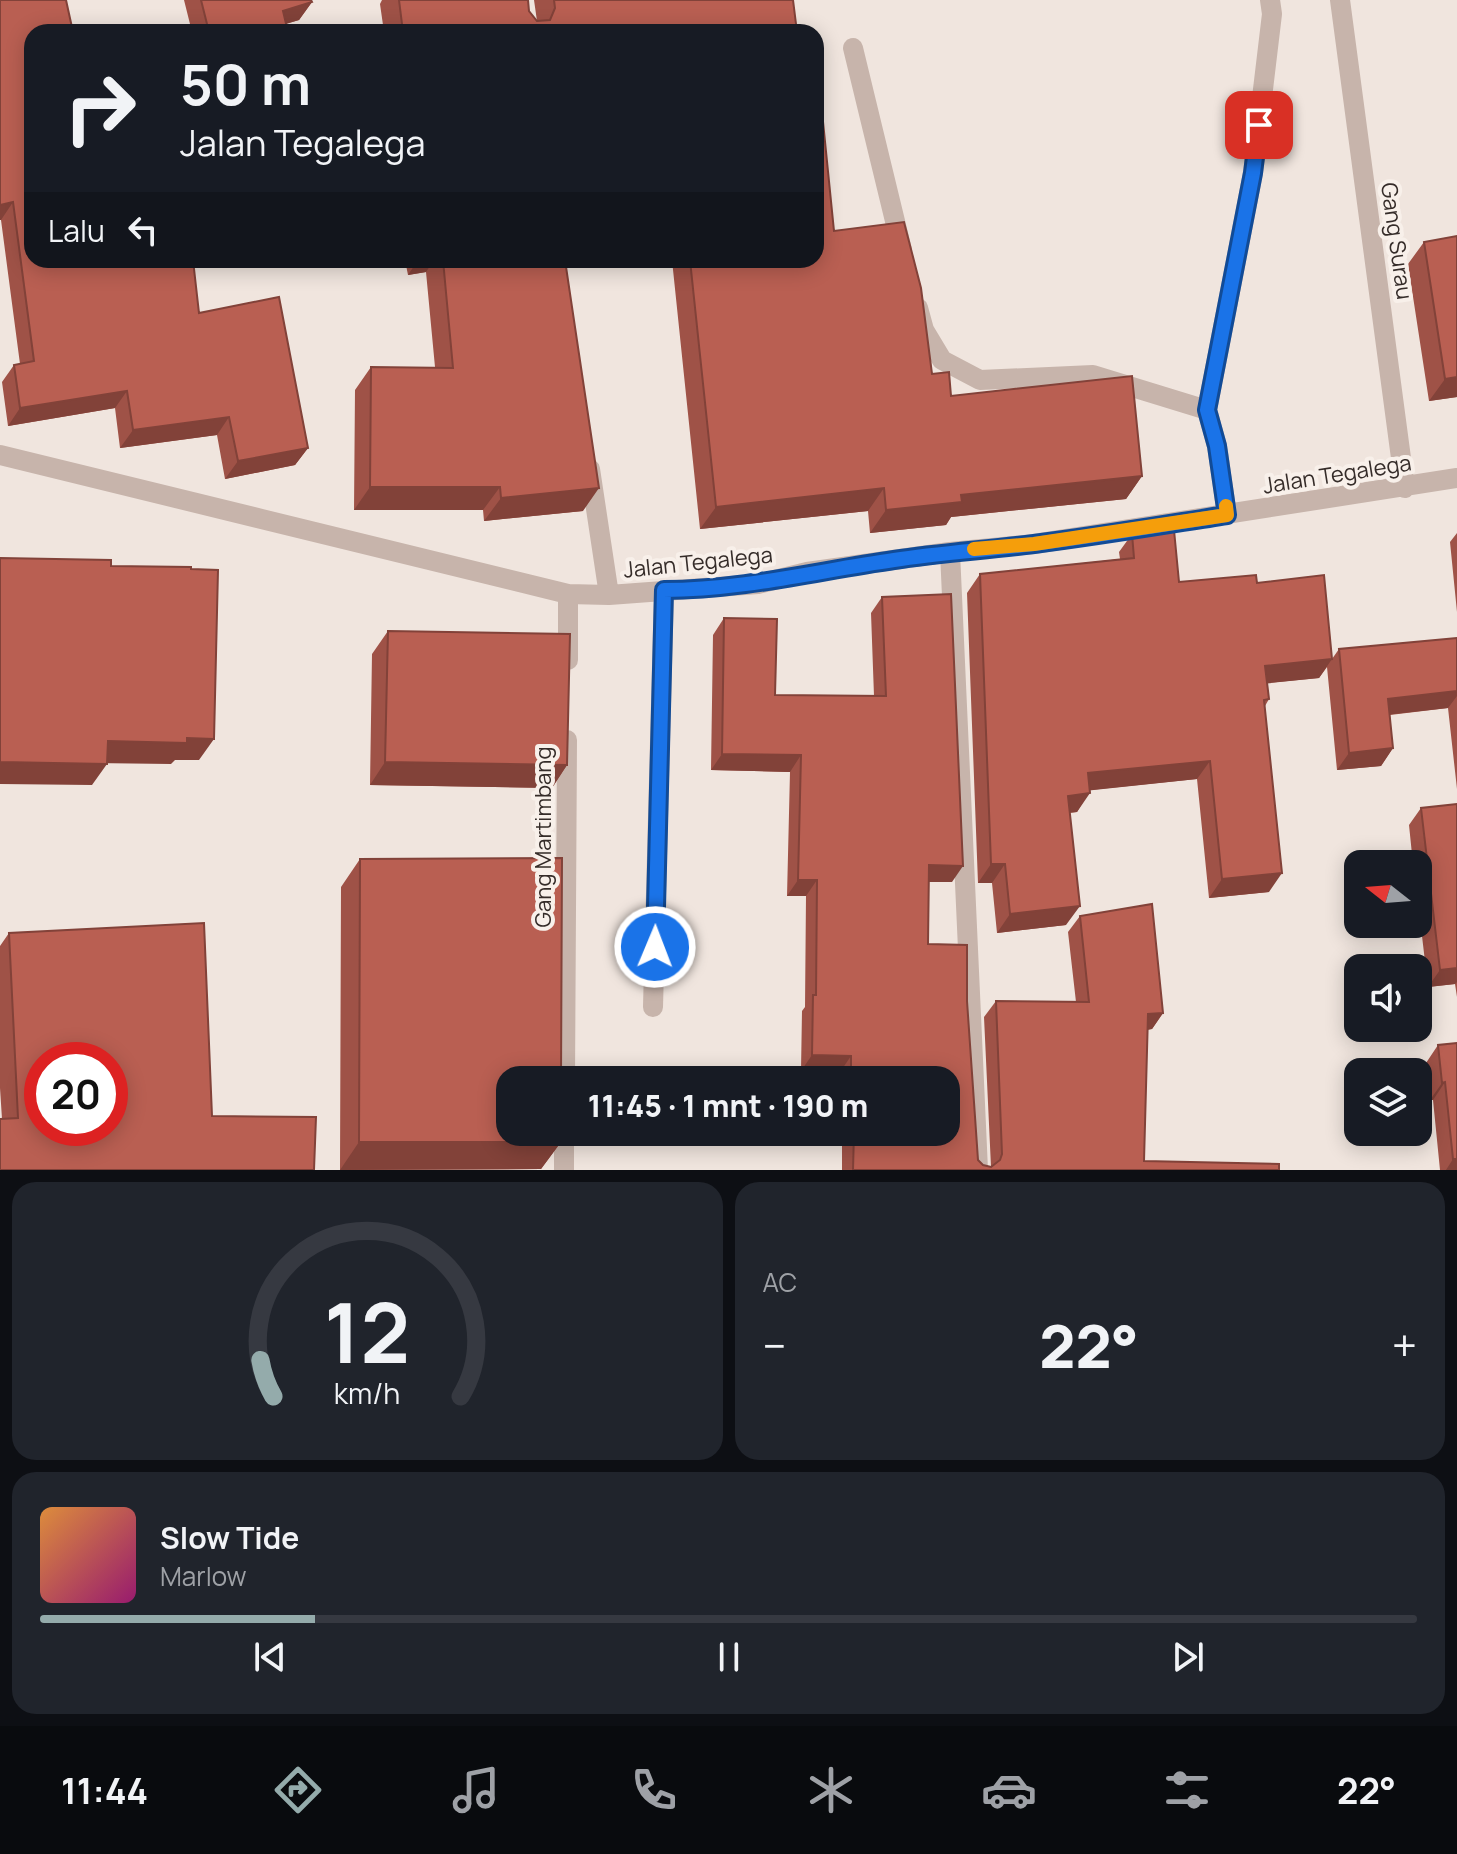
<!DOCTYPE html>
<html lang="id">
<meta charset="utf-8">
<style>
body{margin:0;font-family:Manrope,sans-serif;background:#20242c;color:#f1f3f6;height:100vh;display:flex;flex-direction:column;font-size:30px;white-space:nowrap}
*{box-sizing:border-box;margin:0}
p{font-size:26px;color:#9ea1a6}
.icon{flex:none;width:44px;height:44px;fill:none;stroke:currentColor;stroke-width:2;stroke-linecap:round;stroke-linejoin:round}
.map{position:relative;height:1170px;overflow:hidden}
.side{display:flex;flex-direction:column;gap:12px;padding:12px;background:#0d0f14;flex:1}
.side>*{flex:none}
.top-card{position:absolute;left:24px;top:24px;width:800px;height:244px;border-radius:24px;box-shadow:0 4px 20px #0003;background:#171b24;color:#f1f3f6;overflow:hidden}
.needle{width:52px;rotate:287deg}
.buttons{position:absolute;left:1344px;top:850px;display:grid;gap:16px}
.buttons a{display:grid;place-items:center;width:88px;height:88px;border-radius:16px;background:#171b24;box-shadow:0 4px 20px #0003;font-size:40px}
.speed{position:absolute;left:24px;top:1042px;display:flex;gap:16px;font-size:40px;font-weight:700;text-align:center}
.speed>*{display:grid;place-content:center;width:104px;height:104px;border-radius:50%;background:#171b24;box-shadow:0 4px 20px #0003;line-height:1}
.speed .limit{border:12px solid #d22;background:#fff;color:#111}
.pin{position:absolute;display:grid;place-items:center;width:68px;height:68px;color:#fff;margin:-34px;border-radius:16px;box-shadow:0 4px 12px #0006}
.me{position:absolute;width:88px;margin:-44px;rotate:1deg;stroke-linejoin:round;filter:drop-shadow(0 0 6px #0008)}
.turn{display:flex;align-items:center;gap:28px;height:168px;padding:0 24px;font-size:36px}
.turn .icon{width:104px;height:104px;stroke-width:2.5}
.turn b{display:block;font-size:56px;line-height:68px}
.then{display:flex;align-items:center;height:76px;padding:0 24px;background:#0003;gap:16px;font-size:30px}
.big{font-size:60px;font-weight:800;line-height:1.1}
.side .widget{flex:1;display:flex;flex-direction:column;justify-content:center;gap:12px;min-width:0;padding:0 28px;border-radius:24px;background:#20242c}
.side .dial{align-items:center;gap:0}
.dial svg{height:208px;overflow:visible;fill:none;stroke:#363941;stroke-width:7;stroke-linecap:round;text-anchor:middle}
.dial text{fill:#f1f3f6;stroke:none}
.song{display:flex;align-items:center;gap:24px}
.cover{width:96px;height:96px;border-radius:12px;background:linear-gradient(135deg,hsl(30 70% 55%),hsl(320 70% 35%))}
.played{height:8px;border-radius:4px;background:linear-gradient(90deg,#94abab 20%,#363941 20%)}
.keys{display:flex;justify-content:space-around;direction:ltr}
.heat{display:flex;justify-content:space-between;align-items:center;font-size:44px;direction:ltr}
.side .tiles{flex:1;display:grid;gap:12px;grid-template-columns:1fr 1fr}
.widget:last-child{grid-column:span 2}
.trip{position:absolute;left:496px;top:1066px;width:464px;height:80px;border-radius:24px;background:#171b24;box-shadow:0 4px 20px #0003;font-weight:800;line-height:80px;text-align:center}
.tab-bar{display:flex;height:128px;justify-content:space-around;align-items:center;background:#090b0e;color:#9ea1a6}
.tab-bar .icon{width:56px;height:56px}
.tab-bar .selected{color:#94abab}
.tab-bar b{font-size:36px;color:#f1f3f6}
.map>svg:first-child{display:block}
</style>
<div class="map">
<svg width="1457" height="1170" viewBox="0 0 1457 1170">
<rect width="100%" height="100%" fill="#f0e5de"/>
<g fill="none" stroke-linecap="round" stroke-linejoin="round">
<path stroke="#c7b4ab" stroke-width="20" d="M853,48l49,202
M918,308l6,22 18,30 38,20 113,-5 114,35 10,36 10,69
M1207,410l46,-237 19,-159 -2,-14
M653,1007l11,-417"/>
<path stroke="#c7b4ab" stroke-width="20" d="M1340,0l65,488
M0,455l568,139 41,1 149,-11 49,-12 143,-20 84,-8 423,-66
M590,469l19,126
M950,552l28,618
M568,660v-66
M565,1080l2,-340
M564,1170v-38"/>
</g>
<path fill="#9f5247" d="M0,0l32,260 167,53 109,135 -13,17 -70,14 -8,-44 -97,13 -5,-40 -107,18 -6,-44 12,-17 6,-1 -19,-144z
M184,0h127l1,2 -13,18 -13,4 2,8h-96z
M382,0h146l1,11 8,10 -3,-21h259l4,32h17h-430l-4,-28z
M834,231l98,143 19,22 191,80 -16,23 -175,18 -5,8 -76,8 -2,-22 -168,18 -28,-269h144z
M1457,236v161l-28,4 -21,-137 16,-22z
M405,260h160l18,251 -99,10 -1,-11h-129l1,-120 16,-23h64l-9,-95 -18,3z
M1457,533v79l-7,-70z
M1132,534l47,48 78,1 75,76 7,-10 118,-11v151l-9,-81 -58,7 3,33 -12,18 -44,4 -10,-103 -8,11 -52,5 2,16 -4,7 4,186 -60,6 -12,-119 -107,11 -13,22 -8,1 -3,112 -69,8 -5,-50h-14l-11,-290 13,-19 140,-15 -1,-7z
M882,597l70,285h-23l-1,62 39,57 11,159 5,5 8,2 -7,-150 12,-16 80,1 -8,-70 12,-16 83,97 -11,16 -5,1 -3,131 135,9h-437v-38h104v-52h-106v-8l-39,-1 1,-60 3,-4 1,-111h-19l3,-124 -79,-2 2,-135 11,-17 51,77 99,1 -3,-83z
M388,631l179,134 -15,23 -182,-3 2,-131z
M1457,804v193l-2,-13 -27,3 -10,-85v-38h-5l-4,-39 12,-17z
M360,859l201,283 -20,27 -201,1 1,-283z
M9,933l203,183 -210,3 -2,-31v-142z
M1457,1043v127h-17l-7,-70h-3l-4,-37 12,-18z"/>
<path fill="#824239" d="M312,2l-13,18 -28,8 12,-17z
M13,202l-12,18h-1v-15z
M418,260h16l-8,12 -18,3z
M1457,377v20l-28,4 16,-22z
M127,391l-12,17 -107,18 12,-18z
M229,417l-12,18 -97,13 13,-18z
M308,448l-13,17 -70,14 13,-18z
M1142,476l-16,23 -175,18 -5,8 -76,8 16,-23 75,-15z
M370,487h130l-17,23h-129z
M599,488l-16,23 -99,10 17,-23z
M884,488l-16,23 -168,18 16,-22z
M1332,659l-13,19 -67,7 13,-19z
M1457,691v5l-9,12 -72,8 12,-17z
M187,738l27,1 -15,21h-24l-4,4 -79,-1 16,-22z
M1393,748l-12,18 -44,4 12,-17z
M722,754l79,1 -11,17 -79,-2z
M1210,761l-13,18 -122,13 13,-19z
M0,762l107,2 -15,21 -92,-1z
M385,762l182,3 -15,23 -182,-3z
M1090,793l-13,19 -22,2 13,-18z
M991,864h14l-13,19h-14z
M929,865l34,1 -11,16h-34z
M1282,873l-13,19 -60,6 13,-19z
M798,880h19l-11,16h-19z
M1080,906l-14,19 -69,8 13,-19z
M1457,968v14l-2,2 -27,3 12,-17z
M1163,1013l-11,16 -16,2 12,-17z
M812,1055l39,1 -11,16 -39,-1z
M1445,1082l-12,18h-3l12,-17z
M359,1142h202l-20,27 -201,1z
M1453,1159h4v11h-11z"/>
<path fill="#b95f52" stroke="#824239" stroke-width="2" fill-rule="evenodd" d="M0,0h66l7,32h-41v228h161l6,53 80,-16 29,151 -70,13 -9,-44 -96,13 -6,-39 -107,17 -6,-43 20,-4 -21,-159 -13,3z
M201,0h110l1,2 -29,9 5,21h-79z
M399,0h129l1,11 8,10 13,-1 5,-12 -1,-8h239l4,32 17,-2v2h-411z
M816,52l18,179 70,-9 17,66 11,86 17,-2 2,24 181,-20 10,100 -181,19 1,7 -76,8 -2,-22 -168,19 -26,-247h126z
M1457,236v141l-12,2 -21,-137z
M443,260h122l34,228 -98,10 -1,-11h-130l1,-120 82,1z
M1174,530l5,52 77,-7 1,8 67,-8 8,84 -67,7 4,33 -5,1 18,173 -60,6 -12,-118 -122,12 2,20 -22,3 12,110 -70,8 -5,-50h-14l-11,-290 154,-16 -2,-24z
M0,558l111,2v6l80,1v2l27,1 -4,169 -27,-1v5l-79,-2 -1,23 -107,-2z
M951,594l12,272 -34,-1 -1,79 39,1v56l11,159 5,5 8,2 9,-7 2,-6 -6,-153 93,1 -9,-86 72,-12 11,109 -15,1 -4,147 135,3v6h-426l1,-38h92v-52h-95v-24l-39,-1 1,-60h3l1,-115h-19l3,-125 -79,-1 2,-136 53,1 -2,76 111,1 -4,-99z
M388,631l182,3 -3,131 -182,-3z
M1457,638v53l-69,8 5,49 -44,5 -10,-104z
M1457,804v164l-17,2 -19,-162z
M562,858l-1,222h-51v52h51v10h-202l1,-283z
M204,923l8,193 104,1 -2,53h-314v-51l18,-1 -9,-185zM42,1060h68v68h-68z
M1457,1043v116h-4l-8,-77 -3,1 -4,-38z"/>
<g fill="none" stroke-linecap="round" stroke-linejoin="round">
<g stroke="#114b97" stroke-width="20">
<path id="route" d="M655,947l9,-357c78,0 153,-19 230,-30 46,-7 93,-10 140,-16 64,-8 129,-19 193,-29l-10,-69 -10,-36 46,-237 6,-48"/>
</g>
<use href="#route" stroke="#1a73e8" stroke-width="14"/>
<path stroke="#f59e0b" stroke-width="14" d="M974,549l60,-5 193,-29 -1,-9"/>
</g>
<g text-anchor="middle" dominant-baseline="central" stroke-width="8" stroke-linejoin="round" paint-order="stroke">
<g font-size="22" fill="#352c29" stroke="#f8f0ea">
<text transform="translate(1397 241) rotate(82)">Gang Surau</text>
<text transform="translate(1337 474) rotate(-9)">Jalan Tegalega</text>
<text transform="translate(698 562) rotate(-6)">Jalan Tegalega</text>
<text transform="translate(543 837) rotate(-90)">Gang Martimbang</text>
</g>
</g>
</svg>
<div class="buttons">
<a><svg class="needle" viewBox="-14 -14 28 28"><path d="M0-13l5 13h-10z" fill="#e53935"/><path d="M0 13l5-13h-10z" fill="#9ea1a6"/></svg></a>
<a><svg class="icon" aria-label="sound" viewBox="0 0 24 24"><path d="M4 9h4l5-4v14l-5-4H4zM17 9q2 3 0 6"/></svg></a>
<a><svg class="icon" aria-label="layers" viewBox="0 0 24 24"><path d="M12 4l9 5-9 5-9-5zM3 14l9 5 9-5"/></svg></a>
</div>
<div class="speed"><div class="limit">20</div></div>
<div class="pin" style="left:1259px;top:125px;background:#d93025"><svg class="icon" aria-label="arrive" viewBox="0 0 24 24"><path d="M6 21V4h12l-3 4 3 4H6"/></svg></div>
<svg class="me" style="left:655px;top:947px" viewBox="-20 -20 40 40"><circle r="17" fill="#1a73e8" stroke="#fff" stroke-width="3"/><path d="M0-11L8 9 0 5-8 9z" fill="#fff"/></svg>
<div class="trip">11:45 · 1 mnt · 190 m</div>
<div class="top-card">
<div class="turn"><svg class="icon" aria-label="right" viewBox="0 0 24 24"><path d="M7 20v-9h11M14 6l5 5-5 5"/></svg><div><b>50 m</b>Jalan Tegalega</div></div>
<div class="then">Lalu<svg class="icon" aria-label="left" viewBox="0 0 24 24"><path d="M17 20v-9H6M10 6l-5 5 5 5"/></svg></div>
</div>
</div>
<section class="side">
<div class="tiles">
<div class="widget dial"><svg viewBox="0 0 100 80">
<path d="M14 69A42 42 0 1 1 86 69"/>
<path d="M14 69A42 42 0 0 1 9 55" stroke="#94abab"/>
<text x="50" y="56" font-size="32" font-weight="700">12</text>
<text x="50" y="72" font-size="11">km/h</text>
</svg></div>
<div class="widget"><p>AC</p>
<div class="heat"><a>−</a><b class="big">22°</b><a>+</a></div>
</div>
<div class="widget">
<div class="song"><i class="cover"></i><div><b>Slow Tide</b><p>Marlow</p></div></div>
<div class="played"></div>
<div class="keys"><svg class="icon" aria-label="previous" viewBox="0 0 24 24"><path d="M18 5L8 12l10 7zM5 5v14"/></svg><svg class="icon" aria-label="pause" viewBox="0 0 24 24"><path d="M8 5v14M16 5v14"/></svg><svg class="icon" aria-label="next" viewBox="0 0 24 24"><path d="M6 5l10 7-10 7zM19 5v14"/></svg></div>
</div>
</div>
</section>
<nav class="tab-bar">
<b>11:44</b>
<svg class="icon selected" aria-label="directions" viewBox="0 0 24 24"><path d="M12 3l9 9-9 9-9-9zM9 14v-3h6M13 9l2 2-2 2"/></svg>
<svg class="icon" aria-label="music" viewBox="0 0 24 24"><path d="M9 18V5l10-2v13"/><circle cx="6" cy="18" r="3"/><circle cx="16" cy="16" r="3"/></svg>
<svg class="icon" aria-label="phone" viewBox="0 0 24 24"><path d="M5 4h4l2 5-3 2q2 4 5 5l2-3 5 2v4C11 20 4 13 5 4z"/></svg>
<svg class="icon" aria-label="climate" viewBox="0 0 24 24"><path d="M12 3v18M4 7l16 10M4 17L20 7"/></svg>
<svg class="icon" aria-label="car" viewBox="0 0 24 24"><path d="M5 17H2v-5l4-1 3-4h7l3 4 3 1v5h-3M9 17h6M6 11h13"/><circle cx="7" cy="17" r="2"/><circle cx="17" cy="17" r="2"/></svg>
<svg class="icon" aria-label="filters" viewBox="0 0 24 24"><path d="M4 7h16M4 17h16"/><circle cx="9" cy="7" r="2"/><circle cx="15" cy="17" r="2"/></svg>
<b>22°</b>
</nav>
